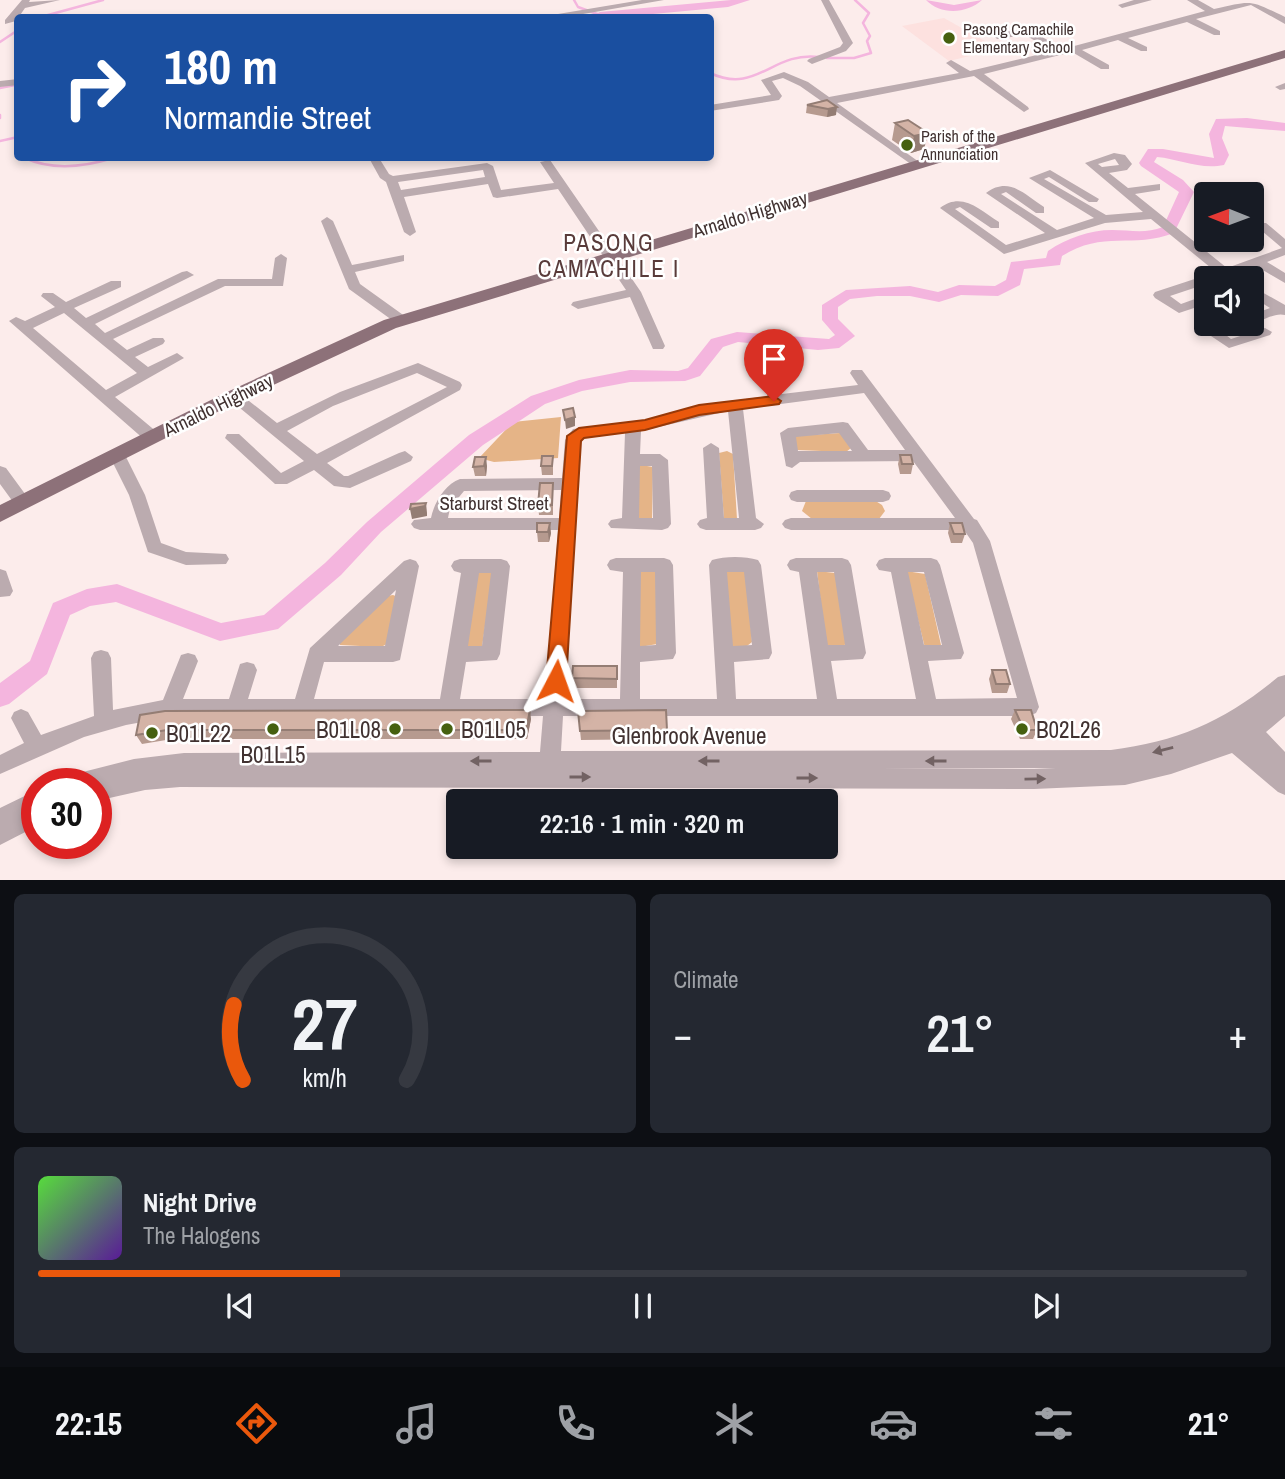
<!DOCTYPE html>
<meta charset="utf-8">
<style>
body{margin:0;font-family:"Archivo Narrow",sans-serif;background:#242831;color:#f1f3f6;height:100vh;display:flex;flex-direction:column;font-size:26px;white-space:nowrap}
*{box-sizing:border-box;margin:0}
p{font-size:23px;color:#9ea1a6}
.icon{flex:none;width:38px;height:38px;fill:none;stroke:currentColor;stroke-width:2;stroke-linecap:round;stroke-linejoin:round}
.map{position:relative;height:880px;overflow:hidden}
.details{display:flex;flex-direction:column;gap:14px;padding:14px;background:#0d0f14;flex:1}
.details>*{flex:none}
.top-card{position:absolute;left:14px;top:14px;width:700px;height:147px;border-radius:7px;box-shadow:0 4px 10px #0003;background:#1a4fa0;color:#fff;overflow:hidden}
.needle{width:46px;rotate:271deg}
.tools{position:absolute;left:1194px;top:182px;display:grid;gap:14px}
.tools a{display:grid;place-items:center;width:70px;height:70px;border-radius:7px;background:#171b24;box-shadow:0 4px 10px #0003;font-size:35px}
.speed{position:absolute;left:21px;top:768px;display:flex;gap:14px;font-size:35px;font-weight:700;text-align:center}
.speed>*{display:grid;place-content:center;width:91px;height:91px;border-radius:50%;background:#171b24;box-shadow:0 4px 10px #0003;line-height:1}
.speed .limit{border:10px solid #d22;background:#fff;color:#111}
.pin{position:absolute;display:grid;place-items:center;width:60px;height:60px;color:#fff;margin:-72px -30px;border-radius:50% 50% 50% 0;rotate:-45deg;box-shadow:0 0 7px #0007}
.pin .icon{rotate:45deg}
.me{position:absolute;width:77px;margin:-38px;rotate:4deg;stroke-linejoin:round;filter:drop-shadow(0 0 5px #0008)}
.turn{display:flex;align-items:center;gap:24px;height:147px;padding:0 35px;font-size:32px}
.turn .icon{width:91px;height:91px;stroke-width:2.5}
.turn b{display:block;font-size:49px;line-height:60px}
.big{font-size:52px;font-weight:600;line-height:1.1}
.details .card{flex:1;display:flex;flex-direction:column;justify-content:center;gap:10px;min-width:0;padding:0 24px;border-radius:10px;background:#242831}
.details .dial{align-items:center;gap:0}
.dial svg{height:182px;overflow:visible;fill:none;stroke:#363941;stroke-width:7;stroke-linecap:round;text-anchor:middle}
.dial text{fill:#f1f3f6;stroke:none}
.song{display:flex;align-items:center;gap:21px}
.cover{width:84px;height:84px;border-radius:10px;background:linear-gradient(135deg,hsl(110 70% 55%),hsl(270 70% 35%))}
.played{height:7px;border-radius:4px;background:linear-gradient(90deg,#ea580c 25%,#363941 25%)}
.keys{display:flex;justify-content:space-around;direction:ltr}
.heat{display:flex;justify-content:space-between;align-items:center;font-size:38px;direction:ltr}
.details .tiles{flex:1;display:grid;gap:14px;grid-template-columns:1fr 1fr}
.card:last-child{grid-column:span 2}
.trip{position:absolute;left:446px;top:789px;width:392px;height:70px;border-radius:7px;background:#171b24;box-shadow:0 4px 10px #0003;font-weight:600;line-height:70px;text-align:center}
.tabs{display:flex;height:112px;justify-content:space-around;align-items:center;background:#090b0e;color:#9ea1a6}
.tabs .icon{width:49px;height:49px}
.tabs .current{color:#ea580c}
.tabs b{font-size:32px;color:#f1f3f6}
.map>svg:first-child{display:block}
</style>
<div class="map">
<svg width="1285" height="881" viewBox="0 0 1285 881">
<rect width="100%" height="100%" fill="#fceceb"/>
<path fill="#fde1df" d="M944,18l55,31 -50,12 -47,-35z"/>
<path fill="#e5b487" d="M561,417l-3,41 -64,4 -15,-4 34,-36z
M840,433l11,15 -5,4 -49,-2 -2,-14z
M727,451l6,3 4,65h-13l-5,-66z
M641,465l12,2 -1,52h-14v-52z
M874,500l8,5 3,6 -6,8h-67l-10,-8 4,-10z
M649,568l8,5v71l-17,3 -3,-74z
M737,568l9,5 6,69 -10,8 -11,-4 -5,-74z
M493,571l-11,76h-15l8,-74z
M817,571l18,2 12,68 -3,5 -11,2 -7,-4z
M906,571l19,3 16,71 -16,3z
M393,595l5,2 -11,47 -6,3 -41,-2v-3l47,-46z"/>
<g fill="none" stroke-linecap="round" stroke-linejoin="round">
<path stroke="#f4b5de" stroke-width="2.5" d="M574,0l4,7 22,8
M37,18l66,-18
M588,18l10,-3
M0,42l18,-12
M827,58h27l17,-5 -4,-12 3,-5 -7,-13 6,-10 -14,-13
M710,73c47,22 62,-22 109,-16
M0,88l15,-3
M0,115v3
M0,141l18,-4
M25,158c28,13 59,9 88,0"/>
<path fill="#f4b5de" fill-rule="evenodd" d="M731,0h19l-22,7 -118,11h-13l-3,-3 6,-3z
M926,0l28,5 28,-5c-15,14 -42,15 -56,0z
M1247,118l38,5v8l-60,-5 -3,12 7,17 -5,10c-24,5 -44,-6 -67,-8l-3,5 29,18 11,12 -20,41c-41,16 -71,-3 -112,23l-2,9 -36,4 -4,16 -22,11 -37,-1 -22,7 -29,-6h-33l-27,3 -12,8v12l17,17 -16,12 -21,2 -80,-8 -15,5 -23,29 -15,5 -55,1 -48,9 -37,13 -62,41 -102,87 -40,43 -63,54 -58,12 -104,-39 -26,4 -20,9 -23,59 -38,30 -9,3v-24l30,-22 23,-58 34,-14 30,-5 104,39 43,-8 61,-52 42,-41 102,-87 62,-39 48,-16 51,-10 48,1 10,-3 23,-29 26,-7 92,7 6,-4 -13,-15v-15l24,-15 64,-4 28,6 21,-7 36,1 11,-6 5,-18 35,-4 2,-7c19,-13 42,-21 64,-21 19,0 33,4 51,-3l16,-35 -38,-26 -2,-3 9,-14h15l51,9 -5,-24 7,-15z"/>
<path fill="#bbabaf" fill-rule="evenodd" d="M22,0h8l-1,2 31,-2 -35,8 -9,13 -11,3v-4z
M642,0h22l-104,18h-26z
M821,0h8l24,43 -7,8 -34,13 -5,-3 2,-2 31,-12 3,-4z
M1134,0h18l-30,8 -4,-3z
M1187,0h11l16,9c40,-9 35,-9 71,8v7l-34,-19 -55,14 24,12v4h-6l-27,-13 -59,16 19,9v4h-6l-23,-11 -36,10 27,15v4h-8l-29,-17 -88,22 44,33 1,2 -5,3 -50,-36 -137,27 82,59 2,2 -6,3 -115,-81 -17,-8 -11,3 10,15 -3,4 -69,11v-6l61,-10 -10,-15 23,-8 24,10 21,15 130,-24 -13,-10 5,-3 19,11 83,-20 -28,-16 -28,4 -2,-2c26,-16 45,-1 68,12l142,-38z
M18,79v6l-18,2v-6z
M1285,83v6l-5,1 -5,-3z
M1114,153l11,2 7,9 -5,6 -18,3 19,15 32,-4v6l-25,4 92,74 55,-20 -26,-22 2,-3h8l19,16v16l-18,7 18,11v10l-29,-17 -21,8 4,4h-33v6l-36,12 11,8 25,-9v9l-27,9 -24,-15 -2,-3 2,-3 61,-20 -65,-53 -46,4 -101,31 -64,-46c22,-17 40,2 59,14v6h-8l-31,-21 -5,2 51,36 39,-12 -59,-40c23,-17 38,1 58,14v6h-8l-30,-21 -5,2 56,36 37,-12 -65,-40 21,-8 49,29 -2,3h-8l-40,-25 -5,2 62,36 37,-3 -58,-49zM1115,159l4,6 -17,2 -4,-3z
M369,158h10l10,16 4,2 94,-13 6,3 8,24 53,-7 -14,-21 10,-2 91,132 24,54 -2,3h-10l-23,-52 -52,12 -7,-4 2,-3 53,-12 -68,-101 -61,9 -4,-1 -5,-13 -84,13 12,35 -6,4 -6,-4 -18,-50 -6,-4zM483,170l2,7 -84,13 -3,-8z
M327,217l6,4 19,44 52,-10v6l-49,11 5,12 46,33 2,3 -2,3h-10l-47,-34 -28,-68z
M281,254l6,4 -4,28h-58l-112,53 14,11 26,-12h10l2,3 -2,3 -28,13 13,10 29,-14 7,5 -69,39 43,36 2,4 -2,4h-12l-137,-120 7,-4 9,4 30,-14 -14,-11 2,-3h10l13,9 45,-21h10v6l-47,21 12,10 96,-46 5,-1 7,4 -99,49 10,9 113,-54h54l3,-21zM64,313l73,60 -31,17 -73,-62z
M1251,286l34,19v10c-12,-3 -24,8 -36,9l2,-9 19,-7 -19,-12z
M1229,324h19l-22,11 5,4 34,-11 7,4 -2,3 -41,13 -21,-14z
M418,363l42,19 2,3 -2,5 -133,73 17,13h4l51,-23 6,-2 8,6 -2,4 -61,27 -16,-2 -20,-16 -27,14h-12l-50,-46 2,-4h12l42,39 23,-12 -75,-62 -3,-3 3,-3h10l38,30 63,-31zM417,373l30,14 -130,67 -30,-23 46,-25z
M775,363l7,5v26l76,-9 -8,-12 2,-3h10l112,149 3,1 13,21 49,166 -3,6 -7,3h-466l-2,35 550,-1c68,-9 114,-29 167,-73l7,-2v41l-19,16 19,20v43l-7,-3 -46,-39 -61,21 -46,11 -91,4 -854,-2 -35,3 -49,11v-17h-32l4,-7 7,-3 59,-15 50,-6 356,-1 3,-36 -373,1 -44,8 -42,12 -84,37v-19l24,-12 -13,-25 3,-6 7,-3 7,3 13,23 53,-19 -3,-58 3,-6 7,-2 7,2 3,6 2,52 50,-10 18,-45 7,-2 7,2 3,6 -15,38h46l11,-35 7,-2 7,2 3,6 -9,29h47l15,-51 94,-87 6,-2 6,2 3,5 -19,94 -7,2h-69l-10,37h126l21,-126 -7,-2 -3,-5 3,-5 6,-2h41l6,2 3,5 -10,88 -3,6 -31,2 -6,37h85l13,-169h-138l-6,-2 -3,-4 3,-4 17,-2c3,-15 14,-34 29,-39l102,-1 3,-38 8,-11 72,-9 71,-17 51,-7 1,-28zM864,393l41,57h-37l-20,-27 -5,-1 -55,6 -8,5 6,33 6,2 8,-6 113,-1 42,57h-164l-6,2 -3,4 3,4 6,2h173l9,13 44,155 -81,1 -8,-38 33,-2 3,-6 -24,-88 -3,-5 -6,-2h-46l-6,2 -3,5 3,5 12,2 25,127h-79l-6,-38 32,-2 3,-6 -15,-88 -3,-5 -6,-2h-46l-6,2 -3,5 3,5 9,2 18,127h-81l-2,-37 35,-3 3,-6 -11,-88 -3,-5c-13,-4 -33,-4 -46,0l-3,5 8,134h-77v-37l33,-3 3,-6 -3,-88 -3,-5 -6,-2h-48l-6,2 -3,5 3,5 13,2 -3,127h-56l17,-258 3,-3 41,-5 -3,85 -11,2 -3,4 3,4 51,2 6,-2 3,-4 -3,-64 -8,-6h-20l1,-23 87,-20 11,107h-15l-5,-70 -8,-5 -8,5 4,70 -7,2 -3,4 3,4 6,2h49l6,-2 3,-4 -8,-6 -13,-109zM839,433l13,18h-54l-2,-14zM640,466h12l1,52h-14zM561,490l-2,28h-111l2,-10 14,-17zM641,572h14l1,73 -16,1zM727,572h17l8,73 -19,1zM817,572h17l11,73h-17zM908,572h16l18,73h-18zM479,573h12l-9,73h-14zM396,590l-11,56h-47zM1056,768l-22,1h-155z
M117,449l6,2 22,44 16,48 25,9 40,2 3,5 -3,5 -40,1 -38,-13 -19,-57 -20,-40z
M0,466l6,2 22,30 2,4 -2,4h-12l-16,-22z
M797,490h86l6,2 2,4 -2,4 -6,2h-86l-6,-2 -2,-4 2,-4z
M0,569l6,2 7,20 -3,5 -10,1z
M37,790v36l-37,19v-37z"/>
<path fill="#8d7179" fill-rule="evenodd" d="M1285,50v8l-889,270 -155,72 -241,122v-17l227,-113 157,-72z"/>
</g>
<path fill="#b69a8f" d="M827,100l9,15 -9,2 -21,-4 1,-8z
M895,123l33,10 -4,16 -13,4 -19,-13z
M900,455l13,9 -2,10h-11l-2,-10z
M553,456v19h-11l-1,-9z
M487,466l-1,10h-11l-2,-9z
M553,483v32h-14l-1,-10z
M950,523l15,11 -3,9h-11l-3,-10z
M537,532l14,1 -2,9h-11z
M992,670l18,14 -3,9h-15l-3,-14z
M617,675v13h-44l-1,-10z
M666,710v29l-85,1 -3,-29z
M1015,710l22,20 -4,9h-13l-9,-20z
M140,715l391,4 -4,20h-355l-30,5 -6,-9z"/>
<path fill="#947d74" d="M837,107l-1,8 -9,2 1,-8z
M928,133l-4,16 -13,4 3,-17z
M575,417v9l-9,3 -1,-9z
M486,457l1,9 -1,10 -2,-10z
M426,503l1,10v3l-15,3 -2,-10z
M550,523l1,10 -2,9 -1,-10z
M530,710l1,9 -4,20 -1,-9z"/>
<path fill="#d4b3a6" stroke="#947d74" stroke-width="2" d="M827,100l10,7 -9,2 -21,-4z
M908,120l20,13 -14,3 -19,-13z
M573,408l2,9 -10,3 -2,-10z
M900,455h11l2,9h-11z
M542,456h11l-1,10h-11z
M475,457h11l-2,9 -11,1z
M540,483h13l-1,22h-14z
M426,503l-1,3 -15,3 1,-5z
M537,523h13l-2,9h-11z
M950,523h12l3,11h-11z
M573,666h44v13l-45,-1z
M992,670h14l4,14h-14z
M530,710l-4,20h-359l-31,5 4,-20 25,-4z
M666,710l1,20 -87,1 -2,-20z
M1015,710h16l6,20h-13z"/>
<defs><path id="oneway-solid" d="M-6-.8H1V-3.2L6.5 0L1 3.2V.8H-6Z" transform="scale(1.75)"/></defs>
<g fill="#726263">
<use href="#oneway-solid" transform="translate(1163 750) rotate(166)"/>
<use href="#oneway-solid" transform="translate(481 761) rotate(180)"/>
<use href="#oneway-solid" transform="translate(709 761) rotate(-180)"/>
<use href="#oneway-solid" transform="translate(936 761) rotate(-180)"/>
<use href="#oneway-solid" transform="translate(580 777)"/>
<use href="#oneway-solid" transform="translate(807 778)"/>
<use href="#oneway-solid" transform="translate(1035 779) rotate(-1)"/>
</g>
<path fill="#ea580c" stroke="#983908" stroke-width="2" d="M774,396l7,5 -2,3 -80,11 -54,15 -61,8 -3,3 -15,240 -3,6 -7,3 -7,-3 -3,-6 21,-245 12,-8 66,-8 54,-15z"/>
<g fill="#45600f" stroke="#fff" stroke-width="2.5">
<circle cx="949" cy="38" r="7"/>
<circle cx="907" cy="145" r="7"/>
<circle cx="273" cy="729" r="7"/>
<circle cx="395" cy="729" r="7"/>
<circle cx="447" cy="729" r="7"/>
<circle cx="1022" cy="729" r="7"/>
<circle cx="152" cy="733" r="7"/>
</g>
<g text-anchor="middle" dominant-baseline="central" stroke-width="5" stroke-linejoin="round" paint-order="stroke">
<g font-size="16" fill="#413231" stroke="#fff" text-anchor="start">
<text x="963" y="29">Pasong Camachile<tspan x="963" dy="18">Elementary School</tspan></text>
<text x="921" y="136">Parish of the<tspan x="921" dy="18">Annunciation</tspan></text>
</g>
<g font-size="19" fill="#413231" stroke="#fff">
<text transform="translate(750 214) rotate(-17)">Arnaldo Highway</text>
<text transform="translate(218 405) rotate(-26)">Arnaldo Highway</text>
<text x="494" y="503">Starburst Street</text>
</g>
<g font-size="23" letter-spacing="2" fill="#593b3a" stroke="#fff">
<text x="609" y="242">PASONG<tspan x="609" dy="26">CAMACHILE I</tspan></text>
</g>
<g font-size="23" fill="#413231" stroke="#fff" text-anchor="start">
<text x="381" y="729" text-anchor="end">B01L08</text>
<text x="461" y="729">B01L05</text>
<text x="1036" y="729">B02L26</text>
<text x="166" y="733">B01L22</text>
<text x="273" y="754" text-anchor="middle">B01L15</text>
</g>
<g font-size="23" fill="#413231" stroke="#fff">
<text x="689" y="735">Glenbrook Avenue</text>
</g>
</g>
</svg>
<div class="tools">
<a><svg class="needle" viewBox="-14 -14 28 28"><path d="M0-13l5 13h-10z" fill="#e53935"/><path d="M0 13l5-13h-10z" fill="#9ea1a6"/></svg></a>
<a><svg class="icon" aria-label="sound" viewBox="0 0 24 24"><path d="M4 9h4l5-4v14l-5-4H4zM17 9q2 3 0 6"/></svg></a>
</div>
<div class="speed"><div class="limit">30</div></div>
<div class="pin" style="left:774px;top:401px;background:#d93025"><svg class="icon" aria-label="arrive" viewBox="0 0 24 24"><path d="M6 21V4h12l-3 4 3 4H6"/></svg></div>
<svg class="me" style="left:556px;top:681px" viewBox="-20 -20 40 40"><path d="M0-17L14 15 0 8-14 15z" fill="#ea580c" stroke="#fff" stroke-width="4"/></svg>
<div class="trip">22:16 · 1 min · 320 m</div>
<div class="top-card">
<div class="turn"><svg class="icon" aria-label="right" viewBox="0 0 24 24"><path d="M7 20v-9h11M14 6l5 5-5 5"/></svg><div><b>180 m</b>Normandie Street</div></div>
</div>
</div>
<section class="details">
<div class="tiles">
<div class="card dial"><svg viewBox="0 0 100 80">
<path d="M14 69A42 42 0 1 1 86 69"/>
<path d="M14 69A42 42 0 0 1 10 36" stroke="#ea580c"/>
<text x="50" y="56" font-size="32" font-weight="700">27</text>
<text x="50" y="72" font-size="11">km/h</text>
</svg></div>
<div class="card"><p>Climate</p>
<div class="heat"><a>−</a><b class="big">21°</b><a>+</a></div>
</div>
<div class="card">
<div class="song"><i class="cover"></i><div><b>Night Drive</b><p>The Halogens</p></div></div>
<div class="played"></div>
<div class="keys"><svg class="icon" aria-label="previous" viewBox="0 0 24 24"><path d="M18 5L8 12l10 7zM5 5v14"/></svg><svg class="icon" aria-label="pause" viewBox="0 0 24 24"><path d="M8 5v14M16 5v14"/></svg><svg class="icon" aria-label="next" viewBox="0 0 24 24"><path d="M6 5l10 7-10 7zM19 5v14"/></svg></div>
</div>
</div>
</section>
<nav class="tabs">
<b>22:15</b>
<svg class="icon current" aria-label="directions" viewBox="0 0 24 24"><path d="M12 3l9 9-9 9-9-9zM9 14v-3h6M13 9l2 2-2 2"/></svg>
<svg class="icon" aria-label="music" viewBox="0 0 24 24"><path d="M9 18V5l10-2v13"/><circle cx="6" cy="18" r="3"/><circle cx="16" cy="16" r="3"/></svg>
<svg class="icon" aria-label="phone" viewBox="0 0 24 24"><path d="M5 4h4l2 5-3 2q2 4 5 5l2-3 5 2v4C11 20 4 13 5 4z"/></svg>
<svg class="icon" aria-label="climate" viewBox="0 0 24 24"><path d="M12 3v18M4 7l16 10M4 17L20 7"/></svg>
<svg class="icon" aria-label="car" viewBox="0 0 24 24"><path d="M5 17H2v-5l4-1 3-4h7l3 4 3 1v5h-3M9 17h6M6 11h13"/><circle cx="7" cy="17" r="2"/><circle cx="17" cy="17" r="2"/></svg>
<svg class="icon" aria-label="filters" viewBox="0 0 24 24"><path d="M4 7h16M4 17h16"/><circle cx="9" cy="7" r="2"/><circle cx="15" cy="17" r="2"/></svg>
<b>21°</b>
</nav>
